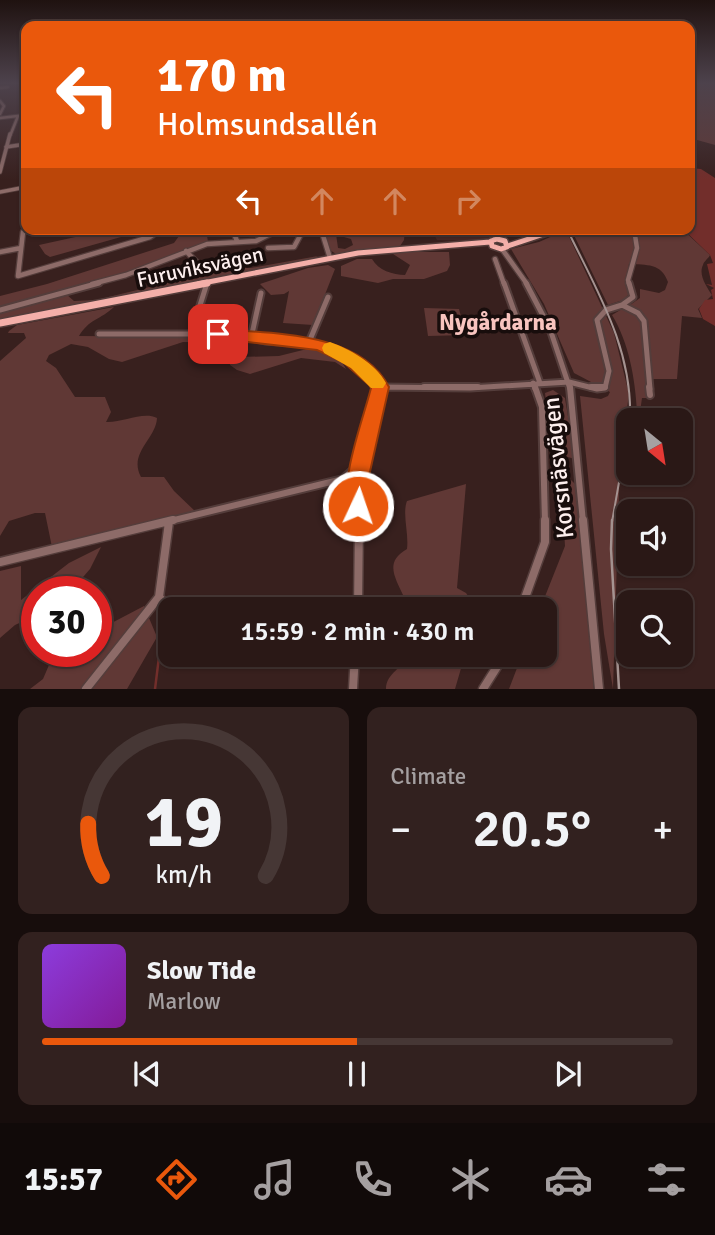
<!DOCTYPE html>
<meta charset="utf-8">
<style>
body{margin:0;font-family:Signika,sans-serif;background:#32211f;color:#f1f3f6;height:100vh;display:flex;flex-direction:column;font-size:26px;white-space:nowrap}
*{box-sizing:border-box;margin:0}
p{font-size:23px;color:#a5a0a1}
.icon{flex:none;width:38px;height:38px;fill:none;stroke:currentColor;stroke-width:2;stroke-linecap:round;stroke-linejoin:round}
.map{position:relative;height:689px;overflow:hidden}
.drawer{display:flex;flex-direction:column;gap:18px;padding:18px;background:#170d0c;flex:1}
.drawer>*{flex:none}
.guide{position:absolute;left:21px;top:21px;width:674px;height:214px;border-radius:14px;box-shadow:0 2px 5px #0004,0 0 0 2px #463735;background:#ea580c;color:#fff;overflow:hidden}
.needle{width:46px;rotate:150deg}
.tools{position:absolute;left:616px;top:408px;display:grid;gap:14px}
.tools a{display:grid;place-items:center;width:77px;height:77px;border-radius:14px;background:#2a1816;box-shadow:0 2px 5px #0004,0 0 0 2px #463735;font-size:35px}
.speed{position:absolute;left:21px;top:576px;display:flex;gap:14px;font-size:35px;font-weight:700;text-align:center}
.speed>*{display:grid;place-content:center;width:91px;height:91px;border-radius:50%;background:#2a1816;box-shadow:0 2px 5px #0004,0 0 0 2px #463735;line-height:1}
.speed .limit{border:10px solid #d22;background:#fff;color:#111}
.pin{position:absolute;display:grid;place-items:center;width:60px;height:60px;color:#fff;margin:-30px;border-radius:14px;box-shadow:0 4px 10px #0006}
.me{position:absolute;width:77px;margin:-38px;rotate:3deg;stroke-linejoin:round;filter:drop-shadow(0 0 5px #0008)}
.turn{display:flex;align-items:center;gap:24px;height:147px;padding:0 21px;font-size:32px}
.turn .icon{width:91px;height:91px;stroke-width:2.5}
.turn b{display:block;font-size:49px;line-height:60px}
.lanes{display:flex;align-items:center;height:66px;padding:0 21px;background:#0003;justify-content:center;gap:35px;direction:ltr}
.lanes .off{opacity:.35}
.big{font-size:52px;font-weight:600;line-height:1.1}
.drawer .card{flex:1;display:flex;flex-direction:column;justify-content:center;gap:10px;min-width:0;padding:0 24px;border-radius:14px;background:#32211f}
.drawer .dial{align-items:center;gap:0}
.dial svg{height:182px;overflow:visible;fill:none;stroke:#463735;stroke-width:7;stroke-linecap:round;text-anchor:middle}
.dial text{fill:#f1f3f6;stroke:none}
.song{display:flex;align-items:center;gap:21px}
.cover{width:84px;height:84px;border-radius:10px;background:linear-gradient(135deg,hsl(270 70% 55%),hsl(290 70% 35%))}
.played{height:7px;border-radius:4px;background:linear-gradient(90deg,#ea580c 50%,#463735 50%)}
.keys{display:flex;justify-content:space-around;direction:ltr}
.heat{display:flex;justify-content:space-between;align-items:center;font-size:38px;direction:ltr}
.drawer .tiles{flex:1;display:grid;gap:18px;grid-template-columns:1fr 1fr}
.card:last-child{grid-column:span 2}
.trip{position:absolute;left:158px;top:597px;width:399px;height:70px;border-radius:14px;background:#2a1816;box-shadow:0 2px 5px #0004,0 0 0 2px #463735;font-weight:600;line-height:70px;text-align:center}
.menu{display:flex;height:112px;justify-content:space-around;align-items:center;background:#110a09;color:#a5a0a1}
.menu .icon{width:49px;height:49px}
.menu .on{color:#ea580c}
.menu b{font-size:32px;color:#f1f3f6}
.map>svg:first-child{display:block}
</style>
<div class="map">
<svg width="715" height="689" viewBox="0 0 715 689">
<rect width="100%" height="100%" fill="#38201e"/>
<path fill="#472826" d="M431,229h97l-12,7 -36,5 -43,-1z"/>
<path fill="#603835" d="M690,83h25v62l-25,-7z
M112,229l20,1 -11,7 -71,20 -5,-3 -6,-9z
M177,229h29l2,13 -75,29 -133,38v-13l47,-12 127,-41 5,-7z
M358,229h47l-1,11 -4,6 -64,8 -6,-4 -6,-14 2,-2h10l2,14 7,1 8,-4 -2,-6 -7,-2v-6z
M571,229h111l28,26c-2,4 -6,6 -7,10 -5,10 4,22 9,30l-14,14 4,9 -20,-2 -5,63h-26l-3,-58 -18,-16 10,-7v-9l19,4 6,-3 3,-8c-7,-19 -21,-17 -39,-18l-3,16 3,14 -6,6 -15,5z
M566,230l48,103 15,61 -9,66 -7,229 -9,-55 -24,-238 21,3 7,-3 2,-4 -36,-19 -30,-69 -33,-55 28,-7z
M404,252h45l1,13 -3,6 -23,8h-31l-15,4 -37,-7v-10l16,-7h15c6,11 21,16 33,16l5,-10 -17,-11z
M318,256l-12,6 -306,60v-11l66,-17 8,7 22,-1 95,-23 -2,-9 12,-5 50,5z
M328,265l7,4 -22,56 -30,-2 6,-32 -5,3 -13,1 -11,-11 48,-16z
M114,307c-14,13 -25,12 -35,29l108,1 5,4 2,-4h38l5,4 -1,14 4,2 39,-1 32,-8 31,14 4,7 -11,-7 -34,-4 -51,16 -13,-4 -7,-5 -3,-22 -44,-1 -61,20 -13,-3 -21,-12 -17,-3 -22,11 -3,6 10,7 19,29h30l6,15 -5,10c16,1 37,-11 51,-4 -1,21 -29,35 -16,59h23l10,14 23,22 -145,34 -7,-34h-10l-26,8 -9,15v-175l26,-23 -2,-5h-16l1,-2 8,-6z
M424,308l35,1 7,26 -38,1z
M622,309l8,1 12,11 5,77h-5l-2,14 -3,-1c-2,-33 -8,-68 -25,-96z
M553,390l12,8 10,61 -22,-6 -8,-60z
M571,480l4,4 19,205h-85l13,-34 22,-1v-45h-4l25,-63 -3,-53z
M466,484l-9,104 9,5 11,16h-65l-1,-10 -7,-2c-9,-20 -20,-35 3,-48 2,-16 -5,-35 0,-48z
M101,547l-11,22 -19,22 -34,1v23l-22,10 -15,13v-67l21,-5v34l48,-37z
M144,606l13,31 -30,52h-97l13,-10 12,-28h41v-23l8,-1z
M409,655v-1l59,1 -6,10 -7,24h-69c0,-16 17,-21 23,-34z"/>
<path fill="#722e2b" d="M690,168l11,1 14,9v148l-12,-7 -4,-10 6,-9 8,-1 -2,-9 3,-2 -8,-4 6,1 -5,-21 6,-1 -3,-8 -27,-26h7z"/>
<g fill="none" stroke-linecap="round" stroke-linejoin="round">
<path stroke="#722e2b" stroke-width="2.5" d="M155,689l5,-40"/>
<g stroke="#543d3b" stroke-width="4.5">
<path id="minor-far5" d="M0,88l8,-1
M0,101l4,5 -4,8
M0,118l26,-3
M10,136l8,-20"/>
</g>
<g stroke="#543d3b" stroke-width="5">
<path id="minor-far4" d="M6,147l20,-3
M0,172l10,-38
M0,192l26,-5"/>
</g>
<g stroke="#543d3b" stroke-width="7">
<path id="minor-far3" d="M34,229l-11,3 -5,44 132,-39 3,-2 -1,-6
M232,229l5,12
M321,229l9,29
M491,229l5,10
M268,248l26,-1 7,-13 38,-5
M502,249l25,35
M0,252l21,-4
M495,259l9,25
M166,271l6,9 32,-10 -18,-19
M92,284l34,-9 81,-31 49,-3 24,-12
M629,284l-1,-4 9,-32 -3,-19"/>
</g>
<g stroke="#543d3b" stroke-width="9">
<path id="minor-far2" d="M504,283l36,100
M526,283l24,46 20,60
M622,305l11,-8 -4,-14
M0,310l99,-27
M99,334h92l16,-51
M200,334h36l29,7 54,4 38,18 22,26
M251,338l10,-45
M309,342l19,-45
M533,383l2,6
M380,387l90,1 99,-6 28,7 8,-1 4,-17 -12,-51 9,-10 16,-5 16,8 6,8 6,68"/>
</g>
<g stroke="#543d3b" stroke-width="10">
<path id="minor-far1" d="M424,387h54
M535,387l7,20 3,115
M570,387l13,135
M591,387h14
M649,387l1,8
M358,488l-15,-9 18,-16
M166,522l177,-43
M359,522v-46l21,-89"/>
</g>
<g stroke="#543d3b" stroke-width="11">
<path id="minor" d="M583,520l16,169
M169,522l-10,75 11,12
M0,562l173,-42
M224,609l4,-1
M358,609l1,-89
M521,609l24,-67v-22
M86,689l73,-92
M353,689l2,-35
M483,689l22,-35"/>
</g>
<g stroke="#543d3b" stroke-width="8">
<path id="major-far1" d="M497,239l8,2 2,6 -6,2 -9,-3 -1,-5z
M508,246l51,-17
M198,284l160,-31 132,-11"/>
</g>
<g stroke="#543d3b" stroke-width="10">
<path id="major" d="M0,323l207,-40"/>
</g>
<use href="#minor-far5" stroke="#8d6b68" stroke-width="2.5"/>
<use href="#minor-far4" stroke="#8d6b68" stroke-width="3.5"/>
<use href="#minor-far3" stroke="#8d6b68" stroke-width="4.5"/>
<use href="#minor-far2" stroke="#8d6b68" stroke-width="5"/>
<use href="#minor-far1" stroke="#8d6b68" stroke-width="6"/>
<use href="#minor" stroke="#8d6b68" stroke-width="8"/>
<use href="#major-far1" stroke="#f4afa9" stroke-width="5"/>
<use href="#major" stroke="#f4afa9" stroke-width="7"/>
<path stroke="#a59391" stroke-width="2" d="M567,229c30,62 66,120 63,191
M612,522l16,-91"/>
<path stroke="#a59391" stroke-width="2.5" d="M612,520l-1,29 8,140"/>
</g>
<linearGradient id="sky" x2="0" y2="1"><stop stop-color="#1f1210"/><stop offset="0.46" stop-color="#4d424c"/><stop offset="1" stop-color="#4d424c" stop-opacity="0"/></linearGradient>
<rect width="715" height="180" fill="url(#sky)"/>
<path fill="#ea580c" stroke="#983908" stroke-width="2" d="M218,329c54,5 142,2 171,58l-20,89v30l-3,7 -8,4 -8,-4c-12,-30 13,-93 21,-125l-2,-3 -26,-23 -26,-12 -104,-12 -3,-4z"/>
<path fill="#f59e0b" d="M330,342c20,7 46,22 56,41l-3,5h-12l-20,-20 -27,-15 -2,-5 2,-4z"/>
<g text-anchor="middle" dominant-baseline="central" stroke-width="7" stroke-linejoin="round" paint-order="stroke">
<g font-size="21" fill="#fdefee" stroke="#180d0c">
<text transform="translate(200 267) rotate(-12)">Furuviksvägen</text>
</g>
<g font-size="23" font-weight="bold" fill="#f8c4bf" stroke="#180d0c">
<text x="498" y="322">Nygårdarna</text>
</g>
<g font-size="24" fill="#fdefee" stroke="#180d0c">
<text transform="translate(558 468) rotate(-96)">Korsnäsvägen</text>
</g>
</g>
</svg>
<div class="tools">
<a><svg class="needle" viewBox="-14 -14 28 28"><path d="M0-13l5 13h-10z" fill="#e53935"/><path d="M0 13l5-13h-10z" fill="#a5a0a1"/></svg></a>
<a><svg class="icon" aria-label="sound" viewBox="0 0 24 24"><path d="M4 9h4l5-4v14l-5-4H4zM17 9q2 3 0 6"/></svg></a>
<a><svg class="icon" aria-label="search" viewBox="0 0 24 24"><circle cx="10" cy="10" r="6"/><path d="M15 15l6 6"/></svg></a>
</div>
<div class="speed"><div class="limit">30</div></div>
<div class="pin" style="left:218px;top:334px;background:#d93025"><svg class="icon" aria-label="arrive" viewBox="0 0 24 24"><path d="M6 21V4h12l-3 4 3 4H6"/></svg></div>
<svg class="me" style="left:358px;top:506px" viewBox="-20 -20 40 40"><circle r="17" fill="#ea580c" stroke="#fff" stroke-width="3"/><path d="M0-11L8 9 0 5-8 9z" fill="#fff"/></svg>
<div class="trip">15:59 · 2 min · 430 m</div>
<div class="guide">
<div class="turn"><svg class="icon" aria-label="left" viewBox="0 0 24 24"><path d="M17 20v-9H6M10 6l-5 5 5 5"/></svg><div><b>170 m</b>Holmsundsallén</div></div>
<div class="lanes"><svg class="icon" aria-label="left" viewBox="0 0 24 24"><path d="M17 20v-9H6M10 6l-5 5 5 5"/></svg><svg class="icon off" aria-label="ahead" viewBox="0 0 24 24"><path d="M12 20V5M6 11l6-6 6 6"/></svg><svg class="icon off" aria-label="ahead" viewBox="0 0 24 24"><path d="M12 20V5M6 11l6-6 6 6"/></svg><svg class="icon off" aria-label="right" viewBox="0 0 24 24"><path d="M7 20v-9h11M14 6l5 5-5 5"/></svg></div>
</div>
</div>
<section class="drawer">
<div class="tiles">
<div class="card dial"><svg viewBox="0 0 100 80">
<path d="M14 69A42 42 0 1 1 86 69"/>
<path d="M14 69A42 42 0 0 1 8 46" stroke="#ea580c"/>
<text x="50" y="56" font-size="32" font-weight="700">19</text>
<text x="50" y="72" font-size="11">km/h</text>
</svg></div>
<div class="card"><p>Climate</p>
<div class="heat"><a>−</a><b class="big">20.5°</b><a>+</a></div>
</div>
<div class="card">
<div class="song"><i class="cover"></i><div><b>Slow Tide</b><p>Marlow</p></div></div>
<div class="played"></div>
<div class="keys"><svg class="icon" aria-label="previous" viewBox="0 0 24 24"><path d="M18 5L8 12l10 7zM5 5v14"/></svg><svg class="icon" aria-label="pause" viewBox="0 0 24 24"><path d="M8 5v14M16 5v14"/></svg><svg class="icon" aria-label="next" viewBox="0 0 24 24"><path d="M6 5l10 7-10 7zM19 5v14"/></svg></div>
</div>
</div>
</section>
<nav class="menu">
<b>15:57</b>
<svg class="icon on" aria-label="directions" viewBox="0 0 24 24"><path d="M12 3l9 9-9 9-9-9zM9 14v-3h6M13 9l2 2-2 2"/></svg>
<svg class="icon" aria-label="music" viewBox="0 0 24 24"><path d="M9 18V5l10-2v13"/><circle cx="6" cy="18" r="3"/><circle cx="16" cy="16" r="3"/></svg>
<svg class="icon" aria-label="phone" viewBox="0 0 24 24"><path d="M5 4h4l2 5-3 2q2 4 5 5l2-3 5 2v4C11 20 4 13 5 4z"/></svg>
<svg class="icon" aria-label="climate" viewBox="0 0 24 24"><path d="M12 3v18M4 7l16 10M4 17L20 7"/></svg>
<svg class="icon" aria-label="car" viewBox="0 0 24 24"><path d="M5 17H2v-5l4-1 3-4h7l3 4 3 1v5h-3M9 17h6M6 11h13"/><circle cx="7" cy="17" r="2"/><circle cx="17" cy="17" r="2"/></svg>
<svg class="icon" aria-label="filters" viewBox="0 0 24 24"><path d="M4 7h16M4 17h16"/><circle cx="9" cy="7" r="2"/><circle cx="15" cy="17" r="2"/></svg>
</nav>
